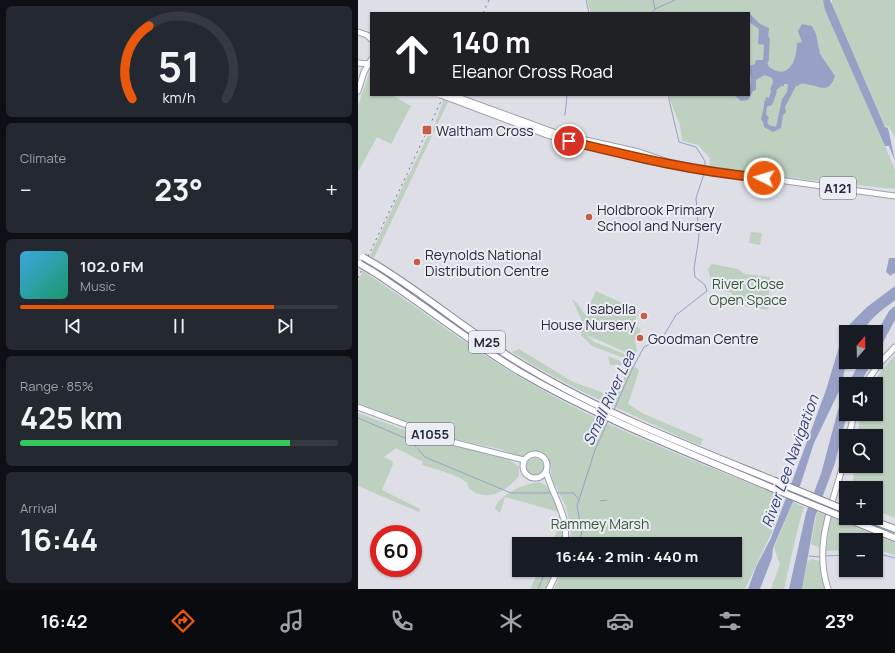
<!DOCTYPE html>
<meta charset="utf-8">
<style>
body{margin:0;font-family:Manrope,sans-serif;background:#242831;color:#f1f3f6;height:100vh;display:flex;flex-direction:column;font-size:15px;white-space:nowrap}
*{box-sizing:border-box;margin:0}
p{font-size:13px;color:#9ea1a6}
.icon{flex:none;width:22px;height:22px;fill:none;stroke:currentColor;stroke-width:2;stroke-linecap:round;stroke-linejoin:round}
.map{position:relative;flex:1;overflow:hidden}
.side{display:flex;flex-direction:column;gap:6px;padding:6px;background:#0d0f14;width:358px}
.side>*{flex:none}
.banner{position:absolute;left:12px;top:12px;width:380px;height:84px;border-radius:0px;box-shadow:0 1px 3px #0004;background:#202124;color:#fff;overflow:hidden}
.needle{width:26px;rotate:20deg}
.tools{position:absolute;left:481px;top:325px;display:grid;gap:8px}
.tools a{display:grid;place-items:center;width:44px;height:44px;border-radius:0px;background:#171b24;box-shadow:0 1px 3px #0004;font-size:20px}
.speed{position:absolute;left:12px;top:525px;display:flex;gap:8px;font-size:20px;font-weight:700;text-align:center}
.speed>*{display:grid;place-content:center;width:52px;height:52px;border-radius:50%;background:#171b24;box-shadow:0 1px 3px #0004;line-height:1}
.speed .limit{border:6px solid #d22;background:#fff;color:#111}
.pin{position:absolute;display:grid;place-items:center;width:34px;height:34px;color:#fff;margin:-17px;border:2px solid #fff;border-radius:50%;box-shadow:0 1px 4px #0007}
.me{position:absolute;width:44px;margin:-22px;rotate:275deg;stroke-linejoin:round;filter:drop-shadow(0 0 3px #0008)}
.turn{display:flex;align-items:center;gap:14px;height:84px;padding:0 16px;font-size:18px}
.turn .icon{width:52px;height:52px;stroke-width:2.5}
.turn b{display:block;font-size:28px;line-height:34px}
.big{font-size:30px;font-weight:700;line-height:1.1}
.side .widget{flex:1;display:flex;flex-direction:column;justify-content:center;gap:6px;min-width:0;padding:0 14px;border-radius:6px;background:#242831}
.side .dial{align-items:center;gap:0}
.dial svg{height:104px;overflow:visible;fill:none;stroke:#363941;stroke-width:7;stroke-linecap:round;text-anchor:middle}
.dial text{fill:#f1f3f6;stroke:none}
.song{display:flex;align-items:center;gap:12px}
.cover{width:48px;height:48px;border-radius:6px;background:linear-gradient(135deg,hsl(200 70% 55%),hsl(160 70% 35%))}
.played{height:4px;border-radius:2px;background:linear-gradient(90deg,#ea580c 80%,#363941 80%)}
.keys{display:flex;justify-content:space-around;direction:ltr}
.heat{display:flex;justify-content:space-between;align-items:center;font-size:22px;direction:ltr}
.charge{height:6px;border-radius:3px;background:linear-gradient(90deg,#34c759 85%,#363941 0)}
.trip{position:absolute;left:154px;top:537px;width:230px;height:40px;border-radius:0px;background:#171b24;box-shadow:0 1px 3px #0004;font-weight:700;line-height:40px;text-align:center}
.tab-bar{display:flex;height:64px;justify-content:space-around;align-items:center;background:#090b0e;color:#9ea1a6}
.tab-bar .icon{width:28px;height:28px}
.tab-bar .active{color:#ea580c}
.tab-bar b{font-size:18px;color:#f1f3f6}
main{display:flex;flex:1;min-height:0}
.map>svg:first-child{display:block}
</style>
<main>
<section class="side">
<div class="widget dial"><svg viewBox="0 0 100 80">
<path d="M14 69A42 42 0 1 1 86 69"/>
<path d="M14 69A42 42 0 0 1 27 13" stroke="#ea580c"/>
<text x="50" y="56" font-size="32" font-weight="700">51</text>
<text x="50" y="72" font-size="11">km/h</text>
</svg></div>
<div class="widget"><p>Climate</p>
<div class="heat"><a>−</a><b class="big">23°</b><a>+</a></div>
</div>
<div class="widget">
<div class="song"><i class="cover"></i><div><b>102.0 FM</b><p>Music</p></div></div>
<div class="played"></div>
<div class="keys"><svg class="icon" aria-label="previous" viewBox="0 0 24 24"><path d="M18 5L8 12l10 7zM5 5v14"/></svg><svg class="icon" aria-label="pause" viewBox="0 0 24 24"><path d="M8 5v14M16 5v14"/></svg><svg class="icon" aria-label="next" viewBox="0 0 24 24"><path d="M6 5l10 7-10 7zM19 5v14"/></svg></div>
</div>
<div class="widget"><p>Range · 85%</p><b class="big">425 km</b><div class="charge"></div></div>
<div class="widget"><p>Arrival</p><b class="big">16:44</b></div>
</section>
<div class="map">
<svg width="537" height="589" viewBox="0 0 537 589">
<rect width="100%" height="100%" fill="#dddee6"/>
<path fill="#bed0bf" d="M229,0h237l71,170v19l-186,-20 1,-11 -12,-13 -16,-4 -2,-16 -12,-30h81v-82h-158z
M474,0h63v137l-6,-10 -4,-1 -53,-120z
M12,71l1,24h21l19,11 -20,38 -14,-7 -19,35v-66z
M86,99l4,3 -74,156 -4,-2 38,-81h1l24,-50 1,1z
M393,232l11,1 -2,12 -11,-2z
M354,264l26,5 6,5 26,3 -2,33 -38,-6 2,-11 -19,-5 -5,-19z
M5,271c55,36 107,78 165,111 79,46 171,81 256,115l-12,35 -27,57h-191l9,-19h172v-26h-166l2,-12 -5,-26 -13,-25 -5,-24 -10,-6h-5l-12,6 -21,-8 -49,-11 -93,-35v-122z
M238,291l43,20 -4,10 2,6 4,2 -6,12 2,9 -3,6 -47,-21 7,7 41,16 -3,3 -40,-15 -11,-11v-16l-9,-20 5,4 8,12z
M161,349l54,33 42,15 14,-29 -4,-3h-15l-2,-9 29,12 2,3 -11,33 16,10 59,25 -3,6 -18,-7 -103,-48 -43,-23 -24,-15z
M537,355v163l-19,-8v-22h-24l3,-22h21v-30h-18l2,-22h16v-30h-5z
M0,413l57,21h8l36,12 47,11 13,10v9c-12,14 -30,27 -48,14 -3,-2 -3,-6 -5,-8 -8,-7 -34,-14 -44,-17l1,-3 -27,-14 -12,9 8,4 1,3 -11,26 38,19 -1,3 -61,-26z
M168 467a9 9 0 1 1 18 0a9 9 0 1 1-18 0Z
M181,482c22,8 25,42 24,62h-15l1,-4 4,2 5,-14 1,-16 -54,-15 -5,16 -5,-4c2,-14 31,-26 44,-27z
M435,502l11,5 -7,24 -13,58h-13l9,-25 -6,-16z
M459,512l9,3 -6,33 -9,-4z
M473,517l64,26v12l-19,-6v-9h-30v10l-20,1z
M453,559l9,2 6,28h-24l5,-27z
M181,570h16l-8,19h-17z"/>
<path fill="#99a0c6" d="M465,0h7l55,127 3,1 7,33 -6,-15h-4l-60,-136z
M391,13l11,11 9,4 -1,11 -3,6 -7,-1 1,-15 -10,-7z
M444,24l10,2 4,8 4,20 15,22c-6,19 -15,10 -29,8 -6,-2 -6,2 -10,2l-11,21 1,5 -3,3 -2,13 -8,4 -9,-5 -1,-5 -2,-3 5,-22 5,2 -2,7 -2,1 -1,7 3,4 -2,4 2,3 7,2 6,-28 5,-7 1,-8h-4v2h-3l-7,6 -4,-2 3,-8 -1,-4 -7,-3 -9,5v10l-3,1 -5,9 -7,1 -7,-6h15l2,-16 -2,-13 6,-2 1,-4h10l3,7c20,14 28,-7 28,-24l5,-1 -4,-11z
M531,258h6v16l-2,-1 -2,3 -5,-4z
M537,286v14c-12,10 -25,17 -32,32h-17v29l-4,24 -28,58 -13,40 -28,65 -1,10 -12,31h-12l8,-22 15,-29 34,-91 21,-57 16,-53 8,-13 17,-17z
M537,306v14l-19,35v-21l13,-23z
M502,362h12l-12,22h-12z
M488,389l1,25 -12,49 -20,54 -13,72h-13l17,-76 15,-39 17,-64z"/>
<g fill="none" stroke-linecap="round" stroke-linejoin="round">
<path stroke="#99a0c6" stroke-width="1" d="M228,0l3,13
M295,0l2,9
M294,13l3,-4 20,-9
M310,95l11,47 17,5 9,14v8
M207,115l2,-20
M256,410l17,-39 13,-24 19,-10 13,-22 31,-24 -2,-6 -10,-8 -1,-8 5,-33 -3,-38 8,-24
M0,418l54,23 4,6
M60,449l7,8 86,36h40
M198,493h18l4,6
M242,501l7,-1
M221,544l3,-13 -5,-25 18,-56 13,-29
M518,553l19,5
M451,556l12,1
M467,556l21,-1
M180,589l8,-19"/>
<path stroke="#99a0c6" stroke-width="5.5" d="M408,60l1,-21
M409,103h3l4,-11"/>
<g stroke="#9d9fb2" stroke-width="7">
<path id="primary" d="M0,32l9,3 4,4
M0,63l12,1
M0,91l6,-19 7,-12
M94,95l107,39 80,18 35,12
M88,97l101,38 100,26 66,12 51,5 131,18
M507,384l14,-20 16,-17
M0,407l94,35 72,18
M491,436l5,-22
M165 466a12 12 0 1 1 24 0a12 12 0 1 1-24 0Z
M188,471c7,27 23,43 19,73
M191,589l9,-19
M470,589c-16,-48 8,-91 18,-136"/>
</g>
<g stroke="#85879c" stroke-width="8">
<path id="highway" d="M17,264c53,32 99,73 153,104 77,46 163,79 247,113
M14,271c50,32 96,70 148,101 79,46 167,80 252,116
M480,507l8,3
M477,514l60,24
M508,518l29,11"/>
</g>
<use href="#primary" stroke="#fff" stroke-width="5"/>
<use href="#highway" stroke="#fff" stroke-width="6"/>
<path stroke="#77798f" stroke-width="1" stroke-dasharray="2 4" stroke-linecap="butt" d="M125,13l6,-13
M0,278l86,-183"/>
<g stroke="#9d9fb2" stroke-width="7" stroke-linecap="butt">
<path id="primary-bridge" d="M82,95l6,2"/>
</g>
<g stroke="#85879c" stroke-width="8" stroke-linecap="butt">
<path id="highway-bridge" d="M5,257l12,7
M2,264l12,7
M417,481l63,26
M414,488l63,26"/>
</g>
<use href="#primary-bridge" stroke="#fff" stroke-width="5"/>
<use href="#highway-bridge" stroke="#fff" stroke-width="6"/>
</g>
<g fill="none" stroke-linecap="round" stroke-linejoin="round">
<g stroke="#983908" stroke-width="10">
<path id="route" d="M211,141c65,16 128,31 195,37"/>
</g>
<use href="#route" stroke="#ea580c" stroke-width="7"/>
</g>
<g fill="#c95a44" stroke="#ecedf4" stroke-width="1.5">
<rect x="64" y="125" width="10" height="10" rx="2"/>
<circle cx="231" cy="217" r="4"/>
<circle cx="59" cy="262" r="4"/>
<circle cx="286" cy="316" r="4"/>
<circle cx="282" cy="338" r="4"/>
</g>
<g text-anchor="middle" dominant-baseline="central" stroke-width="4" stroke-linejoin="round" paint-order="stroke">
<g fill="#ecedf4" stroke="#626373" stroke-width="1">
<rect x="462" y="177" width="36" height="22" rx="3"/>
<rect x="111" y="331" width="36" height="22" rx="3"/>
<rect x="48" y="423" width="48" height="22" rx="3"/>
</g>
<g font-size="13" font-weight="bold" fill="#27283c">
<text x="480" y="188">A121</text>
<text x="129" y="342">M25</text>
<text x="72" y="434">A1055</text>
</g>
<g font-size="14" fill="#27283c" stroke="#ecedf4" text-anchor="start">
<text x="78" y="130">Waltham Cross</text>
<text x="239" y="209">Holdbrook Primary<tspan x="239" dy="16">School and Nursery</tspan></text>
<text x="67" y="254">Reynolds National<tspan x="67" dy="16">Distribution Centre</tspan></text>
<text x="278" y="308" text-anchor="end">Isabella<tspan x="278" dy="16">House Nursery</tspan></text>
<text x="290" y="338">Goodman Centre</text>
</g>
<g font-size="14" fill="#355839" stroke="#ecedf4">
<text x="390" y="283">River Close<tspan x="390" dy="16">Open Space</tspan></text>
<text x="242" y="523">Rammey Marsh</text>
</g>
<g font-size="15" font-style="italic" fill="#333b6f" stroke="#ecedf4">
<text transform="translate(251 398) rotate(-65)">Small River Lea</text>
<text transform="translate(432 461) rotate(-70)">River Lee Navigation</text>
</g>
</g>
</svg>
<div class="tools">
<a><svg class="needle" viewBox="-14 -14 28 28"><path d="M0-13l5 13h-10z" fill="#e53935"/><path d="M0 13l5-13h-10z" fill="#9ea1a6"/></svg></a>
<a><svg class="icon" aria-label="sound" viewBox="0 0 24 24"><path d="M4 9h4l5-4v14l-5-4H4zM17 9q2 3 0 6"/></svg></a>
<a><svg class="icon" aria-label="search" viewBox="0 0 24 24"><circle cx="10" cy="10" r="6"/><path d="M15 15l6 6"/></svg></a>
<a>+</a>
<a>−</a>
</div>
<div class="speed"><div class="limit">60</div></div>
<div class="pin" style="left:211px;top:141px;background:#d93025"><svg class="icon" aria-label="arrive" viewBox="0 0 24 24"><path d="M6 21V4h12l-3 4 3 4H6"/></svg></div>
<svg class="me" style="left:406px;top:178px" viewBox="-20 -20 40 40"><circle r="17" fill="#ea580c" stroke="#fff" stroke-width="3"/><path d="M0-11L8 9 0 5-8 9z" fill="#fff"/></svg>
<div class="trip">16:44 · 2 min · 440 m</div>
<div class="banner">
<div class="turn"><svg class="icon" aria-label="ahead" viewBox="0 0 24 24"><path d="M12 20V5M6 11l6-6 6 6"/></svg><div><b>140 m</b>Eleanor Cross Road</div></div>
</div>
</div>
</main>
<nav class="tab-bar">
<b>16:42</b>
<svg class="icon active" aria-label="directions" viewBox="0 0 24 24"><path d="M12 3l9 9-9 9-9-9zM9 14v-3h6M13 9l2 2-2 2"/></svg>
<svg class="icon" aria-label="music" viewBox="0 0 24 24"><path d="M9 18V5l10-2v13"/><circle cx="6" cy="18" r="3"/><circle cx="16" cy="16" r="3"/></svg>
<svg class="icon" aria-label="phone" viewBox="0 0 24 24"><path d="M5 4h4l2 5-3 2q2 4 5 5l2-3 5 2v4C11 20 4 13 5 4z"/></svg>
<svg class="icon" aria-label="climate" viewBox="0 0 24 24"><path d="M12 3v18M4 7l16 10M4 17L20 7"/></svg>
<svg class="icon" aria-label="car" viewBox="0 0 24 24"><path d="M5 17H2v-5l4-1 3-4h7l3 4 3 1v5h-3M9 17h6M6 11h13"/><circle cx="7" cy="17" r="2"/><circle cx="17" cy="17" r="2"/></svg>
<svg class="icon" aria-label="filters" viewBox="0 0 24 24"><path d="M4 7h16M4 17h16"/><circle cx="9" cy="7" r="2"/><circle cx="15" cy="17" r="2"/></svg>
<b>23°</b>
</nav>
